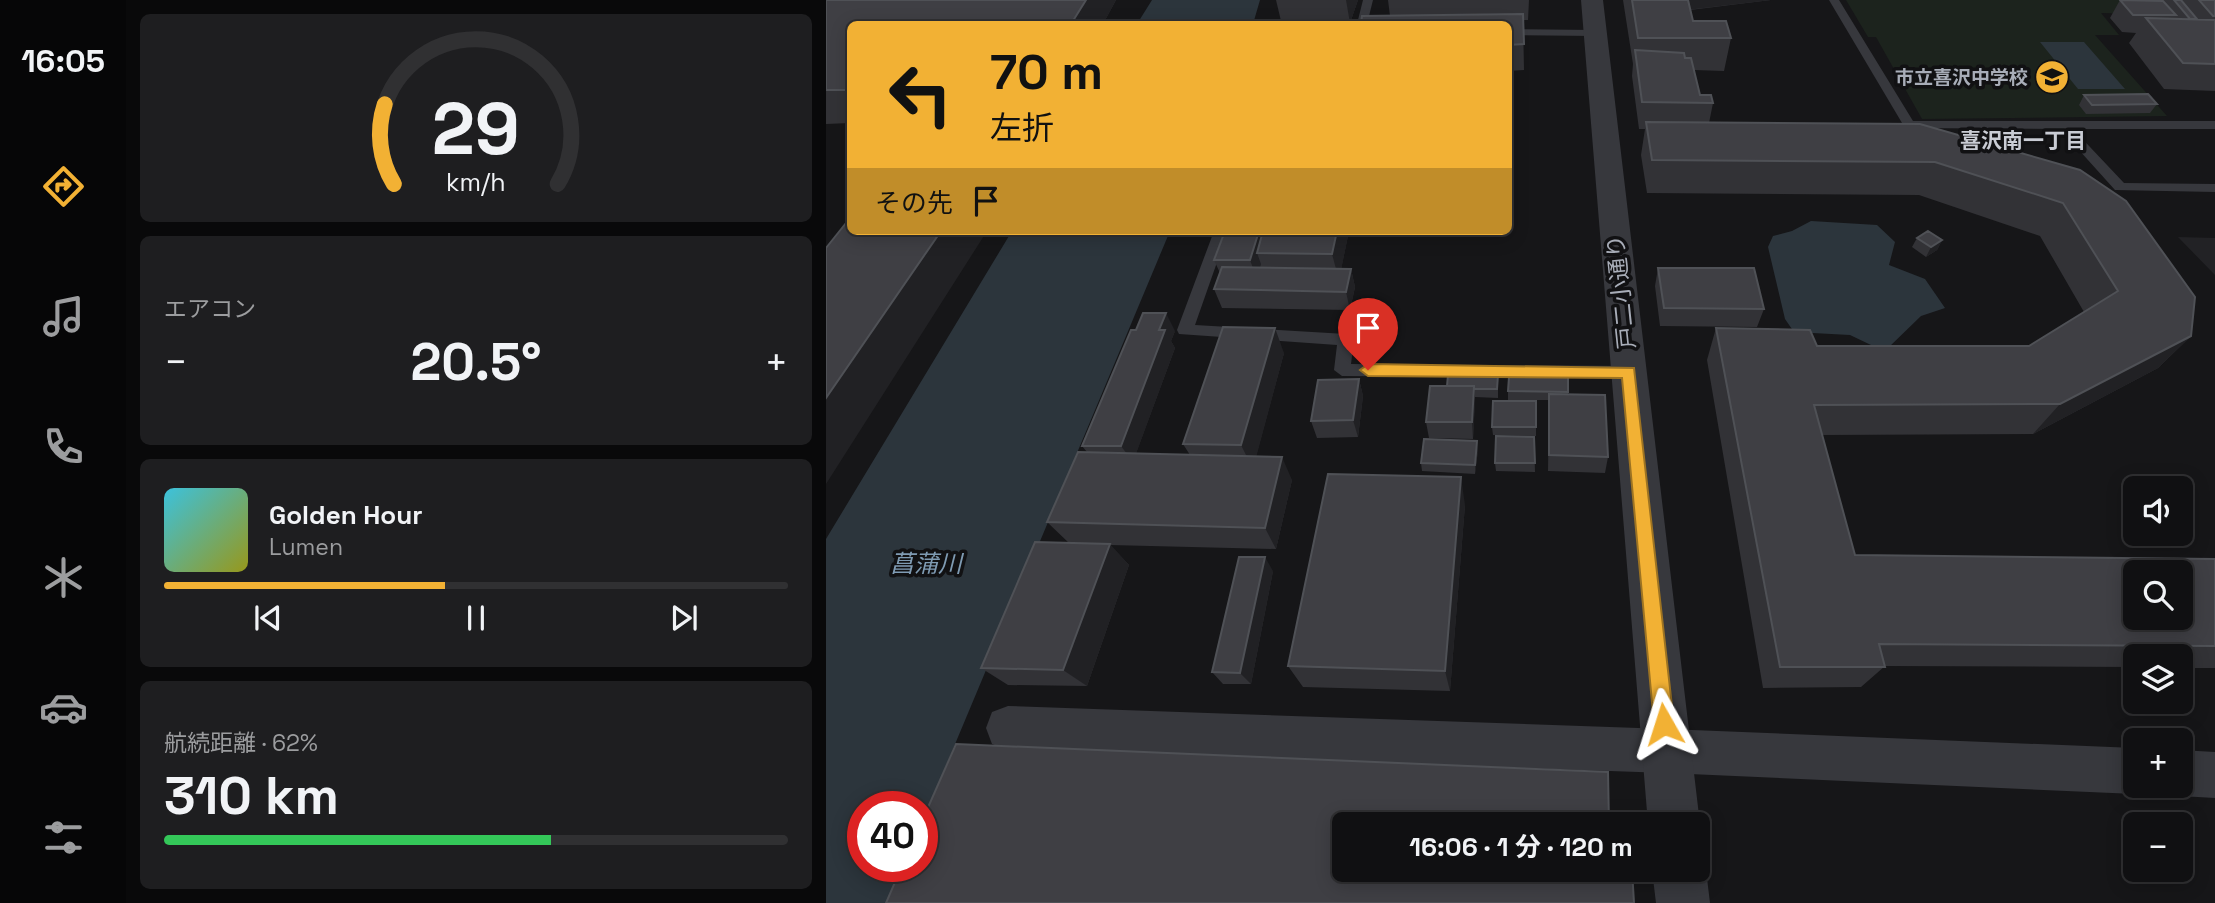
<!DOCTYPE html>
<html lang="ja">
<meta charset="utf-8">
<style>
body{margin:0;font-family:"Space Grotesk","Noto Sans JP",sans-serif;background:#1e1e20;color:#f1f3f6;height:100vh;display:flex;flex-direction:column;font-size:26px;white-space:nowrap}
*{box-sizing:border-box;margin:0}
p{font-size:23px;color:#9c9d9f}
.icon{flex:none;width:38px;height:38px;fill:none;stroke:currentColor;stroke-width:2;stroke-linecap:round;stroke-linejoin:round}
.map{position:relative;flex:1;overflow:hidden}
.drawer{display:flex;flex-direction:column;gap:14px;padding:14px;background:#09090a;width:700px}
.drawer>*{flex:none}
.guide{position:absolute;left:21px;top:21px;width:665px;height:214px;border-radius:10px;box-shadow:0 4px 18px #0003,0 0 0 2px #303032;background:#f2b134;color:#111;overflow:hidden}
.tools{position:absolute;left:1297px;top:476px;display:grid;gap:14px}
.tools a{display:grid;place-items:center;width:70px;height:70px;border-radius:10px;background:#101012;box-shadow:0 4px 18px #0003,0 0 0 2px #303032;font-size:35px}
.speed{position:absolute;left:21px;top:791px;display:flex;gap:14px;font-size:35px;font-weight:700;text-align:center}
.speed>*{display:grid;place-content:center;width:91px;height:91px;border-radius:50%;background:#101012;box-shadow:0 4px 18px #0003,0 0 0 2px #303032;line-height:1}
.speed .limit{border:10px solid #d22;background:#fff;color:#111}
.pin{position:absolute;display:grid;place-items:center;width:60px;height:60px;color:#fff;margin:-72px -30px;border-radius:50% 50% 50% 0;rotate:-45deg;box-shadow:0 0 7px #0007}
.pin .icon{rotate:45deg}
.me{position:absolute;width:77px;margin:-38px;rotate:354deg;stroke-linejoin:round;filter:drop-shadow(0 0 5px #0008)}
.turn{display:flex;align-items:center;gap:24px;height:147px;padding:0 28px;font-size:32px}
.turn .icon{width:91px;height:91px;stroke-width:2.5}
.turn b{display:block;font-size:49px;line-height:60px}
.then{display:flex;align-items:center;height:66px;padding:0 28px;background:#0003;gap:14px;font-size:26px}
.big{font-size:52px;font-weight:700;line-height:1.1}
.drawer .widget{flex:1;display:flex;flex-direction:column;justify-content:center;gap:10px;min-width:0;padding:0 24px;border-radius:10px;background:#1e1e20}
.drawer .dial{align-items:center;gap:0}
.dial svg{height:182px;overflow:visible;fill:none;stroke:#303032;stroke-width:7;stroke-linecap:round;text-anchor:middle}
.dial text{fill:#f1f3f6;stroke:none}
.song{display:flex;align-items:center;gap:21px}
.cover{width:84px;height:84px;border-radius:10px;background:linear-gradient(135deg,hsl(190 70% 55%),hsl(60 70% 35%))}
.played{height:7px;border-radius:4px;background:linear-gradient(90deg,#f2b134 45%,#303032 45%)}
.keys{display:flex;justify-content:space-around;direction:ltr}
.heat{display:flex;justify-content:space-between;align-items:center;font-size:38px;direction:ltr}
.charge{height:10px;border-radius:5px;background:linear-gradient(90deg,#34c759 62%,#303032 0)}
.trip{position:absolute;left:506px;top:812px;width:378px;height:70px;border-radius:10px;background:#101012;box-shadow:0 4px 18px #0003,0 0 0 2px #303032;font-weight:700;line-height:70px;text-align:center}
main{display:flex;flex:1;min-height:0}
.tabs{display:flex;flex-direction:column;width:126px;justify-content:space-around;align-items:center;background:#060607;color:#9c9d9f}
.tabs .icon{width:49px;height:49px}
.tabs .on{color:#f2b134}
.tabs b{font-size:32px;color:#f1f3f6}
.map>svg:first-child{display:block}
</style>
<main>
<nav class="tabs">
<b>16:05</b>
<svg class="icon on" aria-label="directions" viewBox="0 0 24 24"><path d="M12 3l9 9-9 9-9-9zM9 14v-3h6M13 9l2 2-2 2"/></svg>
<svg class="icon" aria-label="music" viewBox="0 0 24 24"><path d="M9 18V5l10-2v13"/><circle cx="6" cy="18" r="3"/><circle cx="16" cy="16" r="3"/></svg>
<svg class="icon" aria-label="phone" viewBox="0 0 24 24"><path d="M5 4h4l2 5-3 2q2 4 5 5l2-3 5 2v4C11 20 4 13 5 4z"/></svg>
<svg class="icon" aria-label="climate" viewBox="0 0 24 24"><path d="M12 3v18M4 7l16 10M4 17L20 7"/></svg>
<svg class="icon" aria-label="car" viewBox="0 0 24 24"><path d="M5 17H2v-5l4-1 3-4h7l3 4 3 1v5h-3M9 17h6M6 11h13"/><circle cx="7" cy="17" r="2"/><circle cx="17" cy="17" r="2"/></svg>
<svg class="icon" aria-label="filters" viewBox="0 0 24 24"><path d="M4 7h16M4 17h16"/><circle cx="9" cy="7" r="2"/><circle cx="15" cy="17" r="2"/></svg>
</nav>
<section class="drawer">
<div class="widget dial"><svg viewBox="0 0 100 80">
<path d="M14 69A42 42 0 1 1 86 69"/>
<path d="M14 69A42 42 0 0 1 10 34" stroke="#f2b134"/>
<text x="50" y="56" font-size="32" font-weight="700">29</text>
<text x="50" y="72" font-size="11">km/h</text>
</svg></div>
<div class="widget"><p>エアコン</p>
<div class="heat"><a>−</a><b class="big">20.5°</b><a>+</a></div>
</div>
<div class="widget">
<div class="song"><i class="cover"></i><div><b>Golden Hour</b><p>Lumen</p></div></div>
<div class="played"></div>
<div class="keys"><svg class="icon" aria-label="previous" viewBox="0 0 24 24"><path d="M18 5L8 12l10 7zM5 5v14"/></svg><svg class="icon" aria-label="pause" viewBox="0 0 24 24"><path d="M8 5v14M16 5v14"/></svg><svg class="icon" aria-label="next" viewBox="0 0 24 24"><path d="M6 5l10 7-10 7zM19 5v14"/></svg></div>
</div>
<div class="widget"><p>航続距離 · 62%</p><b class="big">310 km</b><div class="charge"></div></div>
</section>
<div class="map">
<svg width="1389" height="903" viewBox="0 0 1389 903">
<rect width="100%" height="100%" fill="#161618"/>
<path fill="#222225" d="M1352,237l37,1v37z"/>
<path fill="#1c231d" d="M1020,0h293l12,14 -50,-1 18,22h-24l72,81 -245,3 -46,-82h-8z"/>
<path fill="#2c353c" d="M326,0h108l-7,24h-116z
M1214,42h44l41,47h-47z
M985,221l66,4 18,17 -6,23 36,14 20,29 -24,8 -32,31 -18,-2 -21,-10 -56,-3 -9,-13 -17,-72 5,-11 19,-5z
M186,231h158l-248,592v-16h-59v59h41l-16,37h-62v-364z"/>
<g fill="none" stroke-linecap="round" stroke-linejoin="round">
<path fill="#37383d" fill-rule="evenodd" d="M537,0h10l-6,24h-10z
M1003,0h10l74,121h302v8h-142l51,54 91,1v8l-100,-2 -55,-61 -155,-1z
M682,29l87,1 5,3 -5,3 -87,-1z
M388,231h14l-33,94 151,9 8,6 -3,24 278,2 8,6 -8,6 -287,-2 -8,-6 3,-25 -158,-11 -2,-4z"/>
<path fill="#37383d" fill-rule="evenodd" d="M182,706l659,23 468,19v38h16l-16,8 -468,-21 -659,-23 -16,-6 -6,-16 6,-16z
M1354,750l35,2v46l-35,-2 -16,-7 -1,-3h17z"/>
<path fill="#37383d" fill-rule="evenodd" d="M755,0h22l97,824 -2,6v-6h-50z
M872,851l8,19 4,33h-54l-4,-33h46z"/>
</g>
<path fill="#323236" d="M0,0h290l-13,24h-253v99l-24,1z
M450,0h82l-8,23 -69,-2z
M562,0h141l-1,20h-5l1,50 -16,1v-47l-118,-8z
M797,0h148l-81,10 3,11 38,17 -7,33 -30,-1 6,25 13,8 -4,20 371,47 111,166 -33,32 -125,66 -211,1 33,120 360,4v109h-35v-12h-45v11l-250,-1 -24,21 -98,1 -56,-328 9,-32 101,18h212l55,-34 -44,-76 -121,-41 -272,-2 -6,-38 4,-26h-6l-7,-53 1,-12z
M1294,0h95v91l-51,-2 -35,-46 7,-10 -14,-1 -12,-14z
M1258,95l73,9 -7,9 -64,1 -7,-9z
M399,231h124l-8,38h10l4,18 -5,23 -128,-2 -8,-19 6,-16 -6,-13z
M1091,238l25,2 -5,10 -11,7 -14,-10z
M832,268l106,41 -7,18 -97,-1 -5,-40z
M349,331l-4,10 4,7 -39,105 54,2 -7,-11 101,-91 -28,103 36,24 -16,69 -166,-4 19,20 -42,121 -79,-1 -27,-17 88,-125 -22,-21 40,-70 -5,-6z
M672,375v23l-23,-1 -2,42 -44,-1 -3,-16 21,-36z
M742,377v17l40,63 -3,16 -57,-2 1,-71h-41v-9z
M533,379l4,17 -5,41 -41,1 -6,-17z
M710,401v35l-43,-1 -1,-8z
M708,437l1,35 -39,-1 -1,-8z
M652,450l-3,24 -53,-3 -1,-8z
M639,505l-15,186 -147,-4 -15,-21z
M447,571l-22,113h-28l-11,-12z"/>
<path fill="#212124" d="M260,0h30l-13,24h-32z
M520,0h12l-8,23z
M854,0h91l-93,11z
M115,231h46l-161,253v-86z
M433,231h11l-13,22 4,11 -4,15 -7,-19z
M511,231h12l-10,49 -7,-26z
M1116,240l-5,10 -11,7 5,-10z
M525,269l4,18 -5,23 -4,-18z
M340,313l9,18 -4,10 4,7 -42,114 -12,-16z
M449,328l9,25 -31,116 -12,-24z
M1365,336l-33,32 -125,66 27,-30z
M533,379l4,17 -5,41 -5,-17z
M648,386l1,17 -2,36 -1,-17z
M651,441l1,9 -3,24v-9z
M456,457l10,23 -16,69 -11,-21z
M635,477l4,28 -15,186 -5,-20z
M284,544l19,21 -42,121 -24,-16z
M439,557l8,14 -22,113 -11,-11z"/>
<path fill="#3f3f44" stroke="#4f5156" stroke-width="2" fill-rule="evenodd" d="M0,0h260l-15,24h-221v66h-24z
M806,0h56l5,21h33l5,17h-93z
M1294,0l43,1 13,14h-43z
M1348,0h7l16,19h-7z
M1373,0h16v16h-2z
M697,14l1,30 -16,1v-21h-147l1,-8z
M1320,18l69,2v44l-32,-1z
M438,22l48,1 -1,1h-48z
M809,50l49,3 1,5h6l9,37h11l2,8 -71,-1z
M1322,94l9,10 -65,1 -8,-10z
M820,122l274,2 160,46 46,31 69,96 -4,39 -131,68 -246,1 41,150 360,4v87l-336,-2 6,23h-105l-64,-339 94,2 7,16h212l89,-55 -55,-88 -128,-41 -283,-2zM1309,572h45v46h-45z
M24,218v13h91l-115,167v-150z
M399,231h34l-9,29h-36z
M437,231h74l-5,23 -75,-1z
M1102,231l14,9 -11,7 -14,-9z
M396,267l129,2 -5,23 -132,-3z
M832,268h96l10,41 -100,-1z
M317,313h23l-7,17h6l-44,116h-39l49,-116h5z
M397,327l52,1 -34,117 -58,-1z
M622,375h50l-1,14h-23v-3h-27z
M683,377h59v15l-60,-1z
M533,379l-6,41 -42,1 7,-41z
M604,386h44l-2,36h-46z
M723,394l56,1 3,62 -59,-2z
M667,401h43v26h-44z
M670,436l38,1 1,26h-40z
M598,439l53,2 -2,24 -54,-2z
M252,452l204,5 -17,71 -218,-6z
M502,474l133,3 -16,194 -157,-5z
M209,542l75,2 -47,126 -82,-2z
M413,557h26l-25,116 -28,-1z
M130,744l652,28 1,52h-265v46h288l2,33h-748l16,-37h20v-45z"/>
<path fill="#f2b134" stroke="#9d7322" stroke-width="2" d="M542,364l266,4 40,356 -3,7 -7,3 -7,-3 -3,-7 -32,-346 -254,-2 -8,-6z"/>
<defs>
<g id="school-disc" transform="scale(1.75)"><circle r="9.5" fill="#f2b134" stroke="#111113"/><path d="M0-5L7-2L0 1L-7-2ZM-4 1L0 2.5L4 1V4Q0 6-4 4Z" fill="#111"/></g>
</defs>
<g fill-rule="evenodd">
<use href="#school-disc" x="1226" y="77"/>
</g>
<g text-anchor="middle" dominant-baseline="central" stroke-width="7" stroke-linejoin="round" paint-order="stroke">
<g font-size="19" font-weight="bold" fill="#a8adb8" stroke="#111113" text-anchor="end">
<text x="1202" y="77">市立喜沢中学校</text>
</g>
<g font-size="21" font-weight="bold" fill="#c9ccd4" stroke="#111113">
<text x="1197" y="140">喜沢南一丁目</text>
</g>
<g font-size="23" fill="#a8adb8" stroke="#111113">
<text transform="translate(795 292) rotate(-96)">戸二小通り</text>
</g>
<g font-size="24" font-style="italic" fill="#7f9bb3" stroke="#111113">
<text x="100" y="563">菖蒲川</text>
</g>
</g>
</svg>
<div class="tools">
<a><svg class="icon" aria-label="sound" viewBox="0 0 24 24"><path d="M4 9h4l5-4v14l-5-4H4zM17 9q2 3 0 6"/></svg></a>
<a><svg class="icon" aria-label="search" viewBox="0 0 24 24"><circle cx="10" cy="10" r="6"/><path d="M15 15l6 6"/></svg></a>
<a><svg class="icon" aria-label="layers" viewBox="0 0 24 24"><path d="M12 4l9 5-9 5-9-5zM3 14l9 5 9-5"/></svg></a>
<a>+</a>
<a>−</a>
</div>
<div class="speed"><div class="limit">40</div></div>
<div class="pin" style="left:542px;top:370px;background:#d93025"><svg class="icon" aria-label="arrive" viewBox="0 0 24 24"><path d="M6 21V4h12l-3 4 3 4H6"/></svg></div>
<svg class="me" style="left:838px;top:724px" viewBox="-20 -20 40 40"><path d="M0-17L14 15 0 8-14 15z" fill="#f2b134" stroke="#fff" stroke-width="4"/></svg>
<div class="trip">16:06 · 1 分 · 120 m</div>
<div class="guide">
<div class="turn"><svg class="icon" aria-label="left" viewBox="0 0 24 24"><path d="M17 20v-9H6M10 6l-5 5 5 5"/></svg><div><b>70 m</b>左折</div></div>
<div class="then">その先<svg class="icon" aria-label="arrive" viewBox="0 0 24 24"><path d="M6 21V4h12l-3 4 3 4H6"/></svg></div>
</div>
</div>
</main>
